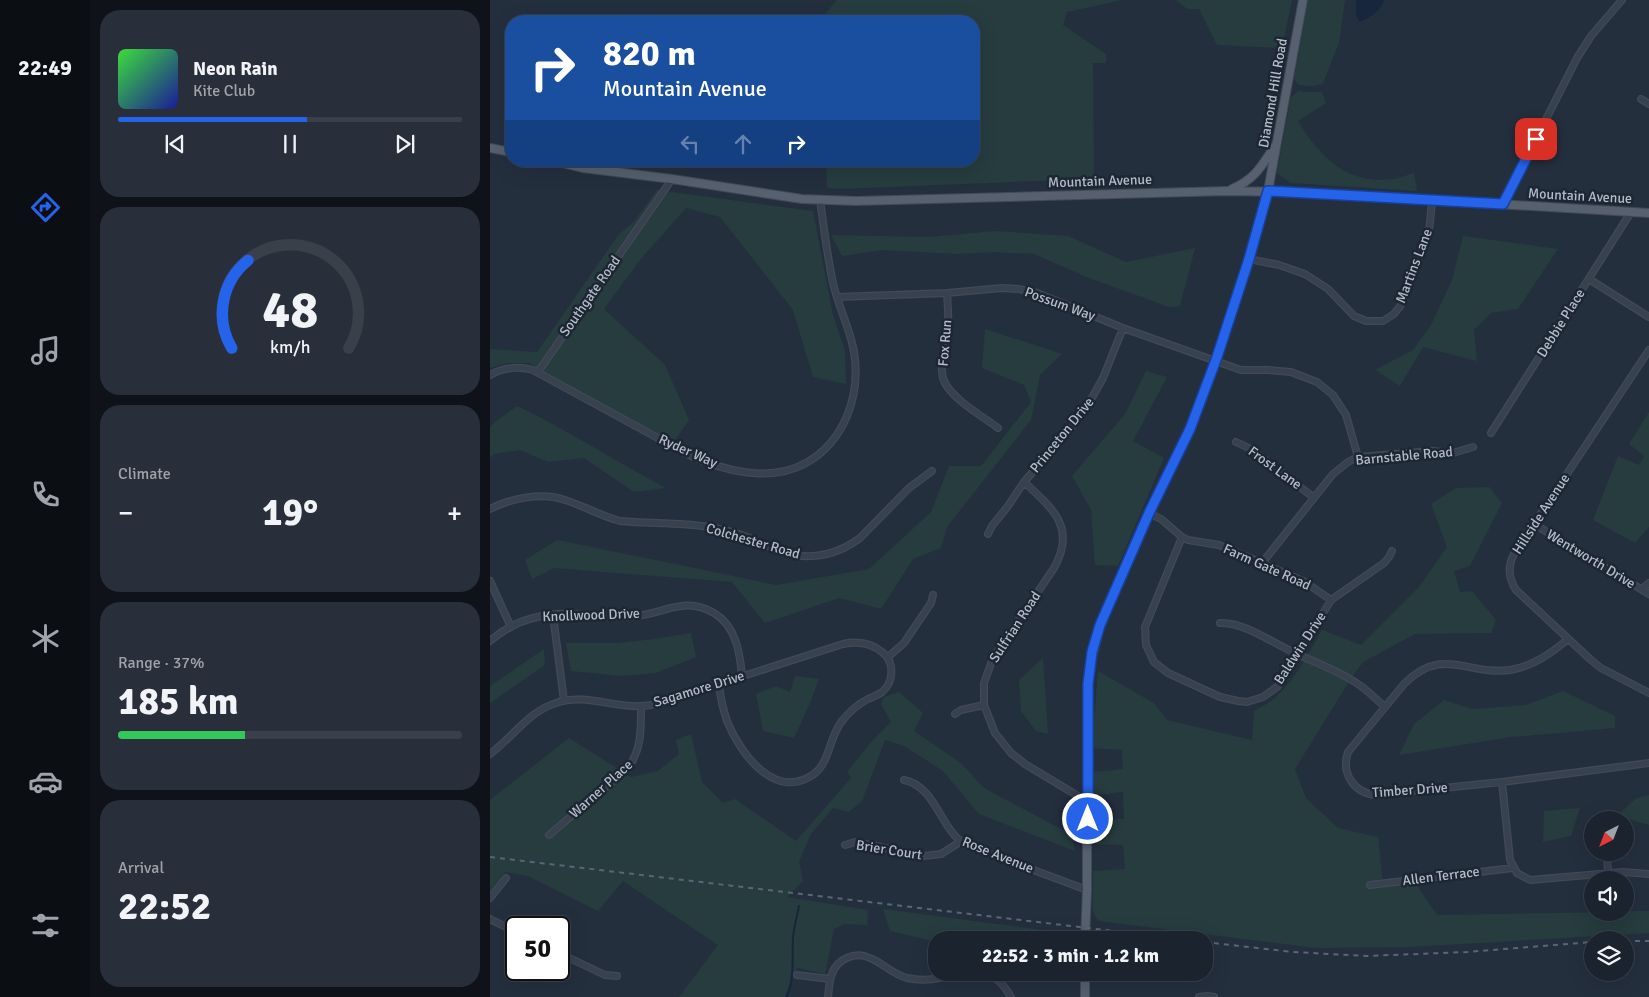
<!DOCTYPE html>
<meta charset="utf-8">
<style>
body{margin:0;font-family:Signika,sans-serif;background:#282f3a;color:#f1f3f6;height:100vh;display:flex;flex-direction:column;font-size:19px;white-space:nowrap}
*{box-sizing:border-box;margin:0}
p{font-size:16px;color:#a0a4aa}
.icon{flex:none;width:28px;height:28px;fill:none;stroke:currentColor;stroke-width:2;stroke-linecap:round;stroke-linejoin:round}
.map{position:relative;flex:1;overflow:hidden}
.panel{display:flex;flex-direction:column;gap:10px;padding:10px;background:#0f1319;width:400px}
.panel>*{flex:none}
.hud{position:absolute;left:15px;top:15px;width:475px;height:152px;border-radius:20px;box-shadow:0 5px 20px #0002,0 0 0 1px #39404a;background:#1a4fa0;color:#fff;overflow:hidden}
.needle{width:32px;rotate:222deg}
.tools{position:absolute;left:1094px;top:811px;display:grid;gap:10px}
.tools a{display:grid;place-items:center;width:50px;height:50px;border-radius:50%;background:#1b232e;box-shadow:0 5px 20px #0002,0 0 0 1px #39404a;font-size:25px}
.speed{position:absolute;left:15px;top:916px;display:flex;gap:10px;font-size:25px;font-weight:700;text-align:center}
.speed>*{display:grid;place-content:center;width:65px;height:65px;border-radius:50%;background:#1b232e;box-shadow:0 5px 20px #0002,0 0 0 1px #39404a;line-height:1}
.speed .limit{border:2px solid #111;border-radius:8px;background:#fff;color:#111}
.pin{position:absolute;display:grid;place-items:center;width:42px;height:42px;color:#fff;margin:-21px;border-radius:10px;box-shadow:0 2px 8px #0006}
.me{position:absolute;width:55px;margin:-28px;rotate:0deg;stroke-linejoin:round;filter:drop-shadow(0 0 4px #0008)}
.turn{display:flex;align-items:center;gap:18px;height:105px;padding:0 15px;font-size:22px}
.turn .icon{width:65px;height:65px;stroke-width:2.5}
.turn b{display:block;font-size:35px;line-height:42px}
.lanes{display:flex;align-items:center;height:48px;padding:0 15px;background:#0003;justify-content:center;gap:25px;direction:ltr}
.lanes .off{opacity:.35}
.big{font-size:38px;font-weight:700;line-height:1.1}
.panel .tile{flex:1;display:flex;flex-direction:column;justify-content:center;gap:8px;min-width:0;padding:0 18px;border-radius:20px;background:#282f3a}
.panel .dial{align-items:center;gap:0}
.dial svg{height:130px;overflow:visible;fill:none;stroke:#39404a;stroke-width:7;stroke-linecap:round;text-anchor:middle}
.dial text{fill:#f1f3f6;stroke:none}
.song{display:flex;align-items:center;gap:15px}
.cover{width:60px;height:60px;border-radius:8px;background:linear-gradient(135deg,hsl(120 70% 55%),hsl(240 70% 35%))}
.played{height:5px;border-radius:2px;background:linear-gradient(90deg,#2563eb 55%,#39404a 55%)}
.keys{display:flex;justify-content:space-around;direction:ltr}
.heat{display:flex;justify-content:space-between;align-items:center;font-size:28px;direction:ltr}
.charge{height:8px;border-radius:4px;background:linear-gradient(90deg,#34c759 37%,#39404a 0)}
.trip{position:absolute;left:438px;top:931px;width:285px;height:50px;border-radius:20px;background:#1b232e;box-shadow:0 5px 20px #0002,0 0 0 1px #39404a;font-weight:700;line-height:50px;text-align:center}
main{display:flex;flex:1;min-height:0}
.tab-bar{display:flex;flex-direction:column;width:90px;justify-content:space-around;align-items:center;background:#0b0e12;color:#a0a4aa}
.tab-bar .icon{width:35px;height:35px}
.tab-bar .current{color:#2563eb}
.tab-bar b{font-size:22px;color:#f1f3f6}
.map>svg:first-child{display:block}
</style>
<main>
<nav class="tab-bar">
<b>22:49</b>
<svg class="icon current" aria-label="directions" viewBox="0 0 24 24"><path d="M12 3l9 9-9 9-9-9zM9 14v-3h6M13 9l2 2-2 2"/></svg>
<svg class="icon" aria-label="music" viewBox="0 0 24 24"><path d="M9 18V5l10-2v13"/><circle cx="6" cy="18" r="3"/><circle cx="16" cy="16" r="3"/></svg>
<svg class="icon" aria-label="phone" viewBox="0 0 24 24"><path d="M5 4h4l2 5-3 2q2 4 5 5l2-3 5 2v4C11 20 4 13 5 4z"/></svg>
<svg class="icon" aria-label="climate" viewBox="0 0 24 24"><path d="M12 3v18M4 7l16 10M4 17L20 7"/></svg>
<svg class="icon" aria-label="car" viewBox="0 0 24 24"><path d="M5 17H2v-5l4-1 3-4h7l3 4 3 1v5h-3M9 17h6M6 11h13"/><circle cx="7" cy="17" r="2"/><circle cx="17" cy="17" r="2"/></svg>
<svg class="icon" aria-label="filters" viewBox="0 0 24 24"><path d="M4 7h16M4 17h16"/><circle cx="9" cy="7" r="2"/><circle cx="15" cy="17" r="2"/></svg>
</nav>
<section class="panel">
<div class="tile">
<div class="song"><i class="cover"></i><div><b>Neon Rain</b><p>Kite Club</p></div></div>
<div class="played"></div>
<div class="keys"><svg class="icon" aria-label="previous" viewBox="0 0 24 24"><path d="M18 5L8 12l10 7zM5 5v14"/></svg><svg class="icon" aria-label="pause" viewBox="0 0 24 24"><path d="M8 5v14M16 5v14"/></svg><svg class="icon" aria-label="next" viewBox="0 0 24 24"><path d="M6 5l10 7-10 7zM19 5v14"/></svg></div>
</div>
<div class="tile dial"><svg viewBox="0 0 100 80">
<path d="M14 69A42 42 0 1 1 86 69"/>
<path d="M14 69A42 42 0 0 1 24 15" stroke="#2563eb"/>
<text x="50" y="56" font-size="32" font-weight="700">48</text>
<text x="50" y="72" font-size="11">km/h</text>
</svg></div>
<div class="tile"><p>Climate</p>
<div class="heat"><a>−</a><b class="big">19°</b><a>+</a></div>
</div>
<div class="tile"><p>Range · 37%</p><b class="big">185 km</b><div class="charge"></div></div>
<div class="tile"><p>Arrival</p><b class="big">22:52</b></div>
</section>
<div class="map">
<svg width="1159" height="997" viewBox="0 0 1159 997">
<rect width="100%" height="100%" fill="#242f3e"/>
<path fill="#263c3f" d="M347,0h286l-56,12 -4,13 43,29v9h-13l1,117 -61,1 -192,8 -14,-1 -1,-27h148v-140h-151v-4z
M686,0h116l-10,48 -65,-3 -18,-36h-12z
M818,0h37l-6,43 -16,40c-6,4 -18,4 -25,1l-4,-5z
M808,91l6,1h18l4,11 -28,18c21,35 49,64 93,58 8,0 16,-4 23,-6l3,18 -126,-8 -14,-10 14,-76z
M167,190l156,21 20,104 12,36 1,33 -33,-7 -20,-67 -73,-93 -34,-9 -46,52 -36,49 61,56 24,55 -17,25 -143,-82h-21l-18,5v-19l47,3 82,-118 15,-12z
M505,231l73,5 58,26 69,-14 -15,58 -11,1 -80,-29 -55,-24 -38,-2 -39,2 -75,-4 -40,6 -11,-21 97,2z
M973,236l95,13 -40,60 -27,4 -17,17 3,31 -54,-14 -23,39 -25,-16 38,-20 18,-25 21,-45z
M495,329l77,25 -22,21 -9,45 -84,107 -6,21 -28,11 -32,50 -42,-11 -74,25 -33,-41 -178,-14 -22,11 -7,-19 32,-20 133,27 86,18 93,-16 62,-57 18,-46h32l50,-64 -7,-17 -42,-17z
M656,371l21,6 -34,64 31,17 -46,108 -23,-1 -4,-55 -19,-34 53,-62z
M27,406c51,24 99,56 149,82l-32,4 -50,-34 -36,4 -28,-12 -26,4 -4,4v-31l6,-6z
M1159,412v115l-14,16 -42,-23 25,-64 21,9 5,-9 -15,-12z
M999,487l13,16 -32,63 -16,5 6,21 12,-1 24,29 -5,13 -76,1 -52,28 -13,18 -55,89 11,29 32,30 40,9 5,47 31,-3 23,34 188,-3v-1h24v22l-240,14 -93,1 -218,-27 -5,-9v-41l32,-2 -2,-24 -31,-1v-24l32,-1 -1,-27 -31,4v-24l31,-3 -1,-19 -30,-2 6,-77 56,32 13,17 85,20 2,-29c6,-4 12,-6 17,-10 23,-18 37,-47 51,-71l39,15 58,-58 28,-40 -16,-43 25,-16z
M201,633l5,24 -40,16 -34,3 -51,-5 -5,-28h50l39,-4z
M54,649l1,16 -55,38v-17z
M553,658l5,76 -12,-3 -15,-20 -2,-31z
M305,676l24,3 -8,22 -17,37 -31,-7 -7,-37 20,-8 14,6z
M1073,691l52,25v12l-104,9 -112,18 15,-31 30,-24 29,9 53,-4z
M409,692l24,21 -9,18 47,32 23,25 88,47 3,16 -96,-37 -36,-43 -39,-25 -19,-6 -23,61 -13,11 -16,-4 -22,26 -12,28 4,19 -16,16 81,13 -1,15 -23,-1 -10,5 -9,45 -28,-6 -12,29h-106l39,-52 -95,-64 -25,30 -70,-35 -23,-4 -15,19v-91l79,-62 62,39 27,-6 21,-17 -3,-14 15,-6 11,48 21,21 12,-4 61,42 55,-63 -4,-6 24,-30 20,-20 -10,-18 3,-7z
M1159,795v30l-32,-9 18,-17z
M1090,808l-9,28 -28,6 1,-31z
M393,909l168,22 -2,9h-42l-16,-8h-43l-15,9 -43,-10z"/>
<path fill="#17263c" d="M866,0h28c-4,12 -12,16 -24,22l-4,-7z"/>
<g fill="none" stroke-linecap="round" stroke-linejoin="round">
<path stroke="#17263c" stroke-width="2" d="M296,997c9,-15 6,-42 7,-59 1,-11 4,-22 6,-32"/>
<g stroke="#414a57" stroke-width="8">
<path id="minor" d="M1151,99l8,5
M1013,204l74,-146 14,-22 31,-36
M759,259l30,6 26,9 23,15 26,27 12,5h17l11,-7 7,-9 9,-31 18,-38 2,-13 2,-23
M1099,279l60,38
M457,293c1,15 2,29 1,43 -1,15 -11,32 -3,47 9,17 37,33 53,45
M347,297l110,-4 55,-5 17,1 18,4 86,35 118,42h27l23,2 26,10 16,13 13,20 12,42
M1159,350l-135,204c-7,13 -5,25 2,36l75,70 10,8 48,25
M48,372l134,-193
M0,375c14,-8 28,-9 43,-5l156,85c35,16 81,28 117,8 39,-22 55,-68 48,-111 -4,-24 -16,-46 -21,-69 -6,-28 -9,-55 -13,-83
M1001,433l140,-221
M746,442l15,7 62,48
M534,482c28,26 53,45 30,86l-61,90 -9,25v22l11,28 16,20 14,11 63,38
M0,509c21,-11 52,-17 75,-9 19,6 36,16 55,21 29,3 59,1 88,6 15,2 30,6 44,12 12,5 23,11 36,15 25,6 51,0 72,-16l49,-50 23,-17
M659,513l12,6 21,18 6,3 31,5 43,18 43,19 26,18
M1044,524l115,70
M498,534l4,-8 16,-20 16,-24 47,-54 22,-32 10,-18 20,-50
M692,537l-37,90 1,18 8,17 14,11 52,24 18,4 9,1 16,-5 14,-10 11,-16 43,-71 53,-37 5,-6 3,-6
M772,563l71,-89 15,-12 10,-5 74,-6 21,2 20,-6
M0,581l21,46
M1152,589l7,-6
M63,615l11,86
M730,623c26,-1 55,22 79,32 20,9 40,16 59,29 9,6 18,15 27,23
M1077,640c-17,14 -34,26 -57,30 -43,6 -67,-25 -106,14l-56,68c-7,21 5,40 27,43l127,-13 147,-19
M0,641c14,-12 29,-20 47,-24 32,-8 66,2 99,-1 29,-3 49,-20 78,-3 22,13 26,40 28,63
M398,657l16,-14 27,-40 2,-8
M465,714l6,-4 23,-5
M0,754c22,-16 39,-43 66,-51 28,-10 58,5 87,3 23,-2 47,-13 69,-20 44,-14 87,-28 131,-42 14,-3 28,-1 39,8 13,10 12,30 0,40 -4,3 -9,5 -14,7 -10,5 -19,13 -26,22 -13,16 -12,41 -28,53 -39,28 -74,-21 -87,-53 -4,-12 -7,-25 -8,-37
M414,780c33,7 35,49 62,65l121,45
M1012,782l8,78 7,13 13,7 93,-8 26,2
M59,835l78,-66c15,-19 14,-40 14,-63
M355,845l10,-3 6,1 63,13 17,-2 19,-12
M1117,856l1,17
M880,885l143,-17
M0,898l16,-20
M0,919l26,13
M69,953l46,22 12,1
M496,972c12,6 19,14 25,25
M307,975l33,4
M338,997c1,-8 1,-16 4,-23 5,-15 23,-23 38,-16 13,5 22,16 37,20 18,4 35,1 53,-6
M709,997l8,-1 7,1"/>
</g>
<g stroke="#414a57" stroke-width="10">
<path id="major" d="M0,148l21,4
M64,161l29,7 89,11 130,20 54,2 371,-10 71,1 351,21
M742,189c23,-10 29,-22 42,-42
M595,940l2,-50v-186l3,-38 10,-41 49,-112 41,-84 26,-68 33,-102 19,-68 35,-191
M595,997v-25"/>
</g>
<use href="#minor" stroke="#38414e" stroke-width="5.5"/>
<use href="#major" stroke="#56606e" stroke-width="8"/>
<path stroke="#5a6575" stroke-width="2" stroke-dasharray="5 5" stroke-linecap="butt" d="M0,857l699,83
M1135,941h24
M714,942l89,10 73,4 101,-4 125,-10"/>
</g>
<g fill="none" stroke-linecap="round" stroke-linejoin="round">
<g stroke="#184099" stroke-width="12">
<path id="route" d="M598,819v-135l4,-32 8,-27 49,-112 41,-84 27,-72 32,-98 19,-68 235,13 33,-65"/>
</g>
<use href="#route" stroke="#2563eb" stroke-width="9"/>
</g>
<g text-anchor="middle" dominant-baseline="central" stroke-width="5" stroke-linejoin="round" paint-order="stroke">
<g font-size="14" fill="#b4bcc9" stroke="#1d2633">
<text transform="translate(783 93) rotate(-80)">Diamond Hill Road</text>
<text transform="translate(610 181) rotate(-2)">Mountain Avenue</text>
<text transform="translate(1090 196) rotate(3)">Mountain Avenue</text>
<text transform="translate(924 266) rotate(-69)">Martins Lane</text>
<text transform="translate(100 296) rotate(-55)">Southgate Road</text>
<text transform="translate(570 304) rotate(20)">Possum Way</text>
<text transform="translate(1071 323) rotate(-58)">Debbie Place</text>
<text transform="translate(455 343) rotate(-85)">Fox Run</text>
<text transform="translate(572 435) rotate(-51)">Princeton Drive</text>
<text transform="translate(198 451) rotate(24)">Ryder Way</text>
<text transform="translate(914 456) rotate(-5)">Barnstable Road</text>
<text transform="translate(785 468) rotate(36)">Frost Lane</text>
<text transform="translate(1051 514) rotate(-57)">Hillside Avenue</text>
<text transform="translate(263 541) rotate(16)">Colchester Road</text>
<text transform="translate(1101 559) rotate(31)">Wentworth Drive</text>
<text transform="translate(777 567) rotate(24)">Farm Gate Road</text>
<text transform="translate(101 615) rotate(-2)">Knollwood Drive</text>
<text transform="translate(525 627) rotate(-57)">Sulfrian Road</text>
<text transform="translate(810 648) rotate(-57)">Baldwin Drive</text>
<text transform="translate(209 689) rotate(-17)">Sagamore Drive</text>
<text transform="translate(111 789) rotate(-42)">Warner Place</text>
<text transform="translate(920 790) rotate(-4)">Timber Drive</text>
<text transform="translate(399 850) rotate(9)">Brier Court</text>
<text transform="translate(508 855) rotate(22)">Rose Avenue</text>
<text transform="translate(951 876) rotate(-7)">Allen Terrace</text>
</g>
</g>
</svg>
<div class="tools">
<a><svg class="needle" viewBox="-14 -14 28 28"><path d="M0-13l5 13h-10z" fill="#e53935"/><path d="M0 13l5-13h-10z" fill="#a0a4aa"/></svg></a>
<a><svg class="icon" aria-label="sound" viewBox="0 0 24 24"><path d="M4 9h4l5-4v14l-5-4H4zM17 9q2 3 0 6"/></svg></a>
<a><svg class="icon" aria-label="layers" viewBox="0 0 24 24"><path d="M12 4l9 5-9 5-9-5zM3 14l9 5 9-5"/></svg></a>
</div>
<div class="speed"><div class="limit">50</div></div>
<div class="pin" style="left:1046px;top:139px;background:#d93025"><svg class="icon" aria-label="arrive" viewBox="0 0 24 24"><path d="M6 21V4h12l-3 4 3 4H6"/></svg></div>
<svg class="me" style="left:598px;top:819px" viewBox="-20 -20 40 40"><circle r="17" fill="#2563eb" stroke="#fff" stroke-width="3"/><path d="M0-11L8 9 0 5-8 9z" fill="#fff"/></svg>
<div class="trip">22:52 · 3 min · 1.2 km</div>
<div class="hud">
<div class="turn"><svg class="icon" aria-label="right" viewBox="0 0 24 24"><path d="M7 20v-9h11M14 6l5 5-5 5"/></svg><div><b>820 m</b>Mountain Avenue</div></div>
<div class="lanes"><svg class="icon off" aria-label="left" viewBox="0 0 24 24"><path d="M17 20v-9H6M10 6l-5 5 5 5"/></svg><svg class="icon off" aria-label="ahead" viewBox="0 0 24 24"><path d="M12 20V5M6 11l6-6 6 6"/></svg><svg class="icon" aria-label="right" viewBox="0 0 24 24"><path d="M7 20v-9h11M14 6l5 5-5 5"/></svg></div>
</div>
</div>
</main>
